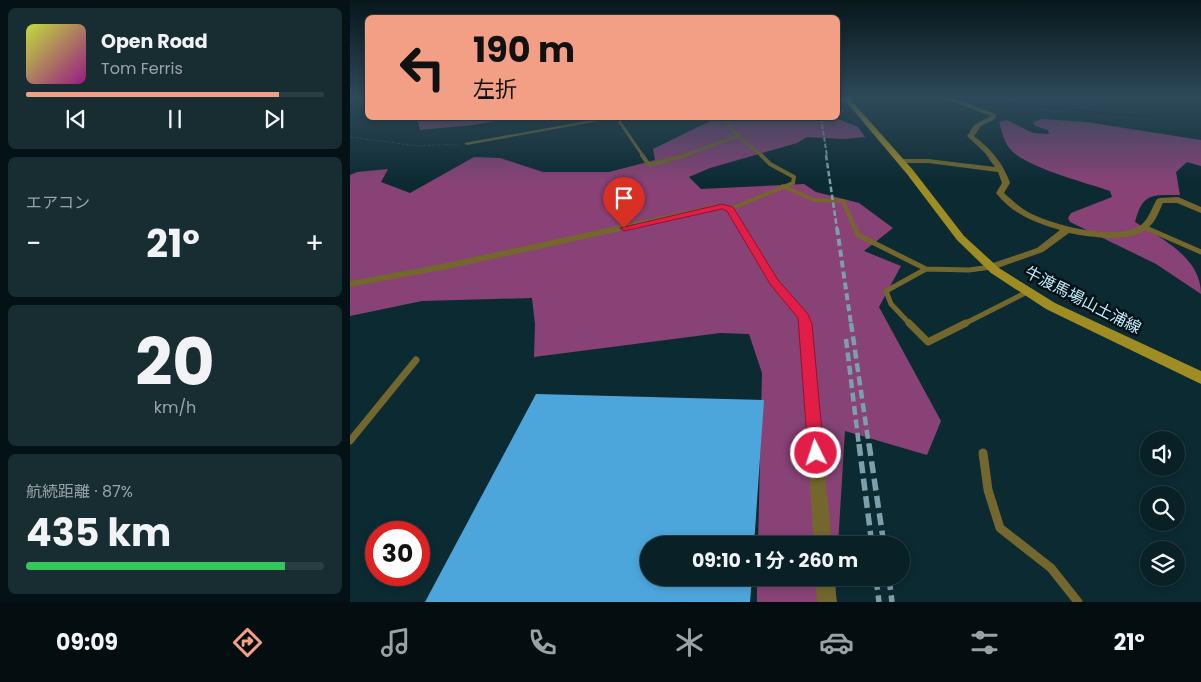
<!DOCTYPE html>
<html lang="ja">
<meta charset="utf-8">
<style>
body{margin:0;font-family:Poppins,"Noto Sans JP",sans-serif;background:#172d32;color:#f1f3f6;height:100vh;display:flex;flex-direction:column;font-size:19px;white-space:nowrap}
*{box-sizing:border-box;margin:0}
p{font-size:16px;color:#99a3a7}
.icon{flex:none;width:28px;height:28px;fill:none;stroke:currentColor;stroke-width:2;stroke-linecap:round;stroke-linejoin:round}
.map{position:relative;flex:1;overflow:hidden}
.side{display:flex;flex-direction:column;gap:8px;padding:8px;background:#051215;width:350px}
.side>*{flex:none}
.guide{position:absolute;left:15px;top:15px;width:475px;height:105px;border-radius:8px;box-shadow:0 2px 8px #0003,0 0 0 1px #293e43;background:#f39f85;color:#111;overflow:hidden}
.fabs{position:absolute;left:790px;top:431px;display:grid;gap:10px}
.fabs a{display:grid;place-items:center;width:45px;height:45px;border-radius:50%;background:#092026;box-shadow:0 2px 8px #0003,0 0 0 1px #293e43;font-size:25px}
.speed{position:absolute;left:15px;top:521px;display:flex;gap:10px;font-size:25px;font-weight:700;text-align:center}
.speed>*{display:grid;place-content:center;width:65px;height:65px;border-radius:50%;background:#092026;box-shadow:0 2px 8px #0003,0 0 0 1px #293e43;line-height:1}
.speed .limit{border:8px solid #d22;background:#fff;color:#111}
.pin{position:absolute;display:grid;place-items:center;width:42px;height:42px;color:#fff;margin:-51px -21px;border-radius:50% 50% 50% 0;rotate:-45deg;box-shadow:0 0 5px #0007}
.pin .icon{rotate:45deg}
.me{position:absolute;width:55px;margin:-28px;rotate:356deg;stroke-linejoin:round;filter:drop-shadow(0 0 4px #0008)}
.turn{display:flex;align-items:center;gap:18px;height:105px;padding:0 25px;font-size:22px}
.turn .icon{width:65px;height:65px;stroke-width:2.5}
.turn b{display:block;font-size:35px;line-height:42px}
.big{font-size:38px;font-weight:700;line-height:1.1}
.side .widget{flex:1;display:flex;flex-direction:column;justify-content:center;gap:8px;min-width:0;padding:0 18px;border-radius:8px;background:#172d32}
.side .dial{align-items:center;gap:0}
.dial b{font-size:65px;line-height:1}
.song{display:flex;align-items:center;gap:15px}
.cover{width:60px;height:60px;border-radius:8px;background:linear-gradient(135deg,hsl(70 70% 55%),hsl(310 70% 35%))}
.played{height:5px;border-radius:2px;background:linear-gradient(90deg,#f39f85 85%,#293e43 85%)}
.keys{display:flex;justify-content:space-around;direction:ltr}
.heat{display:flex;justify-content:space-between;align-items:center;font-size:28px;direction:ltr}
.charge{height:8px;border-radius:4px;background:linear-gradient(90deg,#34c759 87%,#293e43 0)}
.trip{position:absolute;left:290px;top:536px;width:270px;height:50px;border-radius:25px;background:#092026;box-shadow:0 2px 8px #0003,0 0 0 1px #293e43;font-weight:700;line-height:50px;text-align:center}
.menu{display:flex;height:80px;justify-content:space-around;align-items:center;background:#040d0f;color:#99a3a7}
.menu .icon{width:35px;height:35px}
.menu .current{color:#f39f85}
.menu b{font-size:22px;color:#f1f3f6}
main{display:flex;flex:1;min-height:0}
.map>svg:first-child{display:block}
</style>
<main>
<section class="side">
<div class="widget">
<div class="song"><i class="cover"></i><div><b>Open Road</b><p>Tom Ferris</p></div></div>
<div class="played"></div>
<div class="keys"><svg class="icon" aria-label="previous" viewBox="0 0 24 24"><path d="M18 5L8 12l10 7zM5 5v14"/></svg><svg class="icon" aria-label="pause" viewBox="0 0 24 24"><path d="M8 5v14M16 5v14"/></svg><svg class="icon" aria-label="next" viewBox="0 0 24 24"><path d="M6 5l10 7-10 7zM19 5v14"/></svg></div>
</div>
<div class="widget"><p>エアコン</p>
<div class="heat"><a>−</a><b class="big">21°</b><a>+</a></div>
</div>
<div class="widget dial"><b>20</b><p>km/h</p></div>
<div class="widget"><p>航続距離 · 87%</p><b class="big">435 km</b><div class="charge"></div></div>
</section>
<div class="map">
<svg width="851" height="602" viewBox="0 0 851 602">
<rect width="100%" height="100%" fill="#0c2a32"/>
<path fill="#884276" d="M488,108l6,2 -6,9 20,8 7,10 -21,2 -37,-2 -10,6 -87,25 -21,9 12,12 103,-5 12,8 43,11 34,25 -29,23 37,15 -22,41 62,114 -14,34 -82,-24 -7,114h-80l4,-172 -13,-39 -29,-1 -186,24 1,-33 -3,-26 -110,3 -72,15v-141l7,-3 31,-3 -7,13 29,11 64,-36 26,1 43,14h66l46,-12 -2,-11 57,-28 23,-3h105z
M67,118h95l-39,7 -53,5z
M692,119l44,3 115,18v26l-14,-4 -11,10 4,23c-28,0 -37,-3 -45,27 28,17 66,36 66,72l-45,-30 -86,-42 -2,-4 3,-5 41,-16 -2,-6c-25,-9 -82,-23 -99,-41 -7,-7 -9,-19 -12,-28l8,-2 26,13 16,1 -1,-4 -13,-4 -2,-4z
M407,578h79l-1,24h-78z"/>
<path fill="#090133" d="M627,98l138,16 86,5 -84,-4 -114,-12z"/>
<path fill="#4ca6dc" d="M186,394l228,6 -10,145h-105v33h103l-2,24h-325z"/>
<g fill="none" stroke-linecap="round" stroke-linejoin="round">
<path stroke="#688c97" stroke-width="1" stroke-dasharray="0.5 2" stroke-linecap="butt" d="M0,137l68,9 40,-2"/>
<path stroke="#73672d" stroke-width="3" d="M267,118l26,38
M373,118l15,18 24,20
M333,156l55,-20"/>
<path stroke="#73672d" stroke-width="4" d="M292,155l7,10 38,-10
M433,186l31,14 29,1 12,28
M380,209l63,-26 1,-6 -24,-13 -9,-9
M794,227l5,2"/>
<path stroke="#73672d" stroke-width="5" d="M505,228l3,7 68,34 43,1 22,-3
M796,228l55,24
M560,324l-19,-20 -5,-13 40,-22
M614,324l63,-32"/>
<path stroke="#73672d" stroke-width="7" d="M559,323l19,19 38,-19
M0,441l66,-81"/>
<path stroke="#73672d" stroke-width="9" d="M633,453l5,37 12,38 51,40 27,34"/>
<path fill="#73672d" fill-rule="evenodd" d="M593,98h9l44,16 -1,5 -14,7 -7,10c17,13 29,27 36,47l-6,10c8,7 15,14 24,19 24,13 88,30 113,13 8,-6 11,-18 16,-26l3,-1 18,-1 23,10v6l-24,-10h-14c-4,8 -7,18 -14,24 -17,17 -59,10 -80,6l-26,19 -48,17h-8l-1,-2 1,-2 50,-17 23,-18c-24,-7 -48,-16 -64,-37l6,-10 -4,-11 -70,-9h-29l-1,-2 4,-2h26l67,8 -10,-14 -18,-17 7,-11 17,-9z
M254,118h11l-148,27 -3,-2z
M372,203l11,4 45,73 32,37 22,228h-18l-16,-227 -28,-34 -43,-73 -6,-2 -274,60 -97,18v-6l97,-18z
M465,578h19l3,24h-20z"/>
<path fill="#9f8c23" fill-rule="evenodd" d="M493,98h6l64,72 51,66 35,32 56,35 146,68v13l-155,-75 -55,-36 -34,-33 -50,-66z"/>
<path stroke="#7ba0ab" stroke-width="2" stroke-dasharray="4.5 2" stroke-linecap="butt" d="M471,118l6,38"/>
<path stroke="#7ba0ab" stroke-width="2.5" stroke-dasharray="5.5 2.5" stroke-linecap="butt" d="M476,155l11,74"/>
<path stroke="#7ba0ab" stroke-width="4" stroke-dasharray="7 4" stroke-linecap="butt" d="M487,228l14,96"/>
<path stroke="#7ba0ab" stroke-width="4.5" stroke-dasharray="9 4.5" stroke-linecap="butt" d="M501,323l18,123
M496,339l13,107"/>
<path stroke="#7ba0ab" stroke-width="5.5" stroke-dasharray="12 5.5" stroke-linecap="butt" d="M509,444l13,101
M519,444l15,101
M526,578l3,24
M539,578l3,24"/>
</g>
<linearGradient id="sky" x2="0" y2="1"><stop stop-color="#07171c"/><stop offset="0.54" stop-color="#2e4a5a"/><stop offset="1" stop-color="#2e4a5a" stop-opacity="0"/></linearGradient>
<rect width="851" height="182" fill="url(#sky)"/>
<path fill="#e11d48" stroke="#92132f" d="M372,204l11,3 45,73 30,34 4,10 12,129 -3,5 -5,2 -6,-2 -2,-5 -10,-135 -28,-34 -43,-73 -5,-2 -98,22 -4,-3z"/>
<g text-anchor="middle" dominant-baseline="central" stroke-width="5" stroke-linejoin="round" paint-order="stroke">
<g font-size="16" fill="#c2ecf9" stroke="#011217">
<text transform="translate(733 300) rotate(27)">牛渡馬場山土浦線</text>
</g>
</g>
</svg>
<div class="fabs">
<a><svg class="icon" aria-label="sound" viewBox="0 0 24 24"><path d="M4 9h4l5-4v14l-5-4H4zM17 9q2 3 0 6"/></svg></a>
<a><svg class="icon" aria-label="search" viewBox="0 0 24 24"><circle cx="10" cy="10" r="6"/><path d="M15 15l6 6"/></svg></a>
<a><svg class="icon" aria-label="layers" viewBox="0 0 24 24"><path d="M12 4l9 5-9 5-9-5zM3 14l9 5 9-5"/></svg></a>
</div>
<div class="speed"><div class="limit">30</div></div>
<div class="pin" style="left:274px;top:228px;background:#d93025"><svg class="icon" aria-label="arrive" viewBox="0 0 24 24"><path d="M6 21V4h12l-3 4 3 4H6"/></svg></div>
<svg class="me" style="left:466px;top:453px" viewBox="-20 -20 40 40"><circle r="17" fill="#e11d48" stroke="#fff" stroke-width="3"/><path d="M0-11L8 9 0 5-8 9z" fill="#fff"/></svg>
<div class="trip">09:10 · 1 分 · 260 m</div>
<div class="guide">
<div class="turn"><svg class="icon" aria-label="left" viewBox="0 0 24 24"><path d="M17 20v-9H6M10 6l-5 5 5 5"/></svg><div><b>190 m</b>左折</div></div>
</div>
</div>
</main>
<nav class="menu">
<b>09:09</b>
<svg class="icon current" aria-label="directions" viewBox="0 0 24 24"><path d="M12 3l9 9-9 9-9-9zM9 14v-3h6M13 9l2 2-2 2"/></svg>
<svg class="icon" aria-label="music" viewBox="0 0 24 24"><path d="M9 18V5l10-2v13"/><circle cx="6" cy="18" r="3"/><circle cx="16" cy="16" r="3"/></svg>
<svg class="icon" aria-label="phone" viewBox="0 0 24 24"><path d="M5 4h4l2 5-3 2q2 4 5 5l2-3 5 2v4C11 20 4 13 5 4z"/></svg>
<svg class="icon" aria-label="climate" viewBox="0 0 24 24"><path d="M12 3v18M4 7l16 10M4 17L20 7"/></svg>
<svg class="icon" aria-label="car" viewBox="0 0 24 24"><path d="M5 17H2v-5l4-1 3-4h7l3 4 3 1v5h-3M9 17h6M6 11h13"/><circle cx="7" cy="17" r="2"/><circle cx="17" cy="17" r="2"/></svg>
<svg class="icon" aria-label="filters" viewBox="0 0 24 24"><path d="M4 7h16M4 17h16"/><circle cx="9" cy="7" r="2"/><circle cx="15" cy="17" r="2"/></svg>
<b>21°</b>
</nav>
